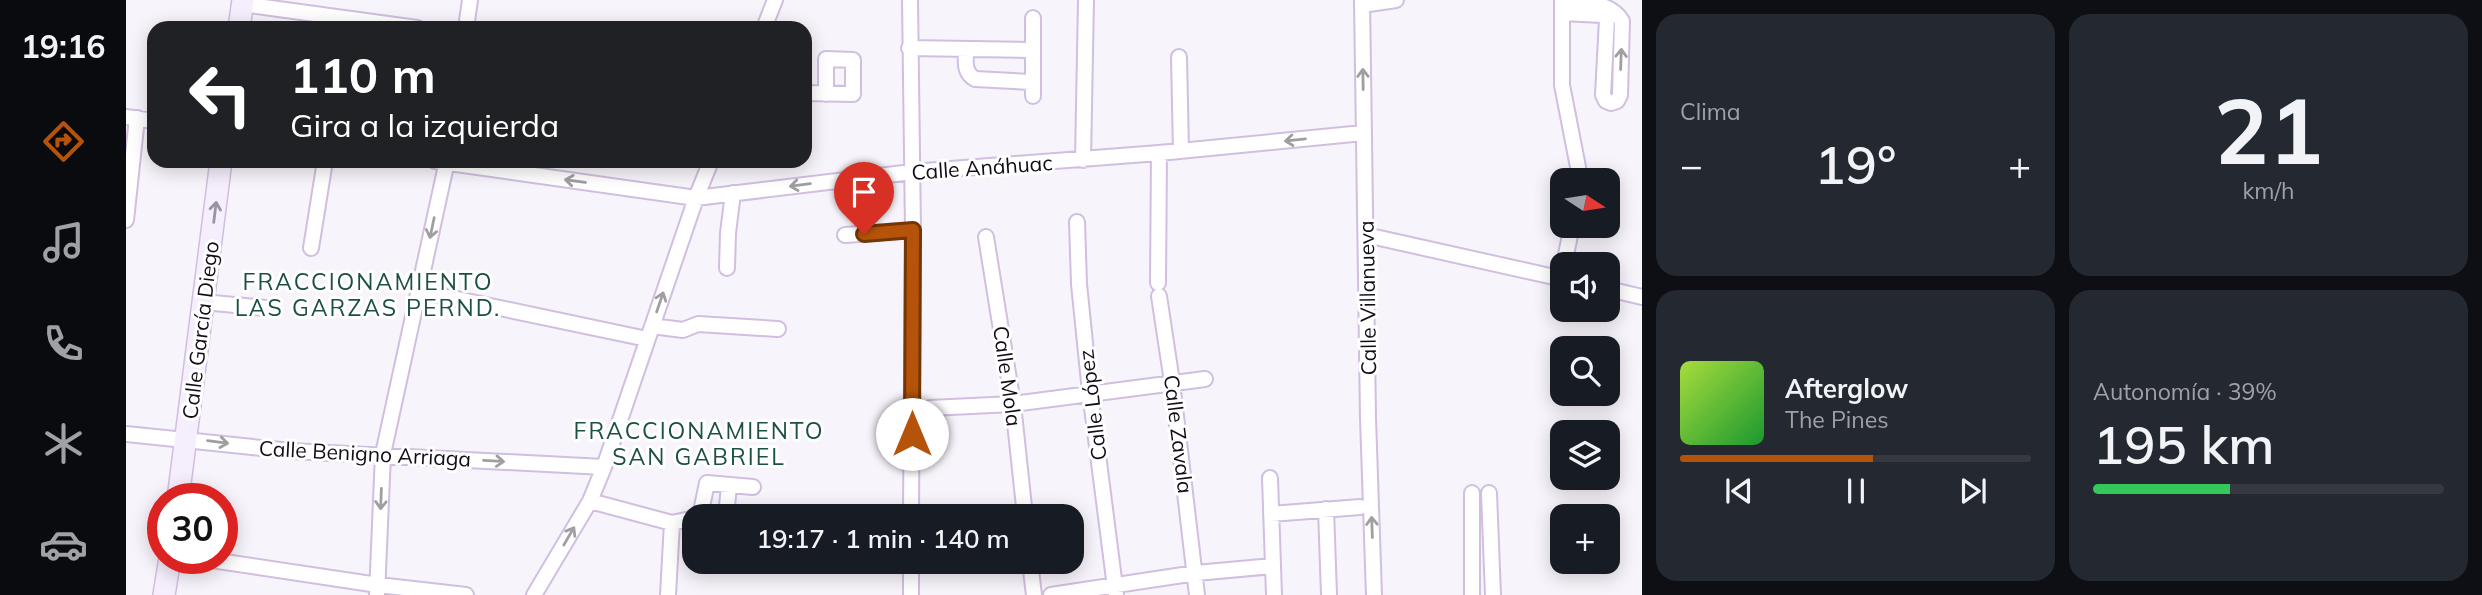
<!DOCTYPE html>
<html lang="es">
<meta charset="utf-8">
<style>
body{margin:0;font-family:Mulish,sans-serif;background:#242831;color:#f1f3f6;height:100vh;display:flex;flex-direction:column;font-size:26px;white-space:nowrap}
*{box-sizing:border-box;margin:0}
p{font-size:23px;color:#9ea1a6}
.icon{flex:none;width:38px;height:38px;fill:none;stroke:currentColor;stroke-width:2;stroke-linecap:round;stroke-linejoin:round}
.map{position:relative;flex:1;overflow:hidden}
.panel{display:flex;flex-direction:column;gap:14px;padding:14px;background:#0d0f14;width:840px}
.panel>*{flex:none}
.banner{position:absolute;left:21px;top:21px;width:665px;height:147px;border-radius:21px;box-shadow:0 4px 18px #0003;background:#202124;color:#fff;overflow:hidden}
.needle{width:46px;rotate:102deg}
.controls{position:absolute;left:1424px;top:168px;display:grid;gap:14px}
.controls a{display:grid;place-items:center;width:70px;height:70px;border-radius:14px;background:#171b24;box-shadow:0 4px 18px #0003;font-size:35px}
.speed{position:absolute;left:21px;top:483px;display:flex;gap:14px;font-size:35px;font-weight:700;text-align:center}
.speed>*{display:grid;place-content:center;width:91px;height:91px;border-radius:50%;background:#171b24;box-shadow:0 4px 18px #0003;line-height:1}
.speed .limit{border:10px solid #d22;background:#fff;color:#111}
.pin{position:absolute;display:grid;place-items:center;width:60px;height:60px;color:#fff;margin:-72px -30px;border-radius:50% 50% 50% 0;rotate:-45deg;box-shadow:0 0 7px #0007}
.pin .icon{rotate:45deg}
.me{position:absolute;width:77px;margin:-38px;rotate:0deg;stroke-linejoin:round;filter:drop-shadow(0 0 5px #0008)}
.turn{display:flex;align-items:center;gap:24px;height:147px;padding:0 28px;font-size:32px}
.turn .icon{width:91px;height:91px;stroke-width:2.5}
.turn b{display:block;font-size:49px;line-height:60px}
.big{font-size:52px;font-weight:600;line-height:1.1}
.panel .card{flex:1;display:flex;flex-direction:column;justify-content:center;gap:10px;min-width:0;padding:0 24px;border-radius:21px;background:#242831}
.panel .dial{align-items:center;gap:0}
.dial b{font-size:91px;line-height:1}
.song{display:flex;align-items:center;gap:21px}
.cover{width:84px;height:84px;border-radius:10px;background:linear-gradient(135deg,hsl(80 70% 55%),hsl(130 70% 35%))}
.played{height:7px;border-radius:4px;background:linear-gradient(90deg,#b45309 55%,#363941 55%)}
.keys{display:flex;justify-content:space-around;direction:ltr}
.heat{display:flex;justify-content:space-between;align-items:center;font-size:38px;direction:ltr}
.charge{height:10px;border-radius:5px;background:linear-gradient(90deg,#34c759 39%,#363941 0)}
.panel .tiles{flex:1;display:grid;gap:14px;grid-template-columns:repeat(2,1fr)}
.trip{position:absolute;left:556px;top:504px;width:402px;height:70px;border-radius:21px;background:#171b24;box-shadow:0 4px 18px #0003;font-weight:600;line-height:70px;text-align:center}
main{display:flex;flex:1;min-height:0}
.tabs{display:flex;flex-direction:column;width:126px;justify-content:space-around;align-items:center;background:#090b0e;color:#9ea1a6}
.tabs .icon{width:49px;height:49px}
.tabs .active{color:#b45309}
.tabs b{font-size:32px;color:#f1f3f6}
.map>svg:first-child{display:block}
</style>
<main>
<nav class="tabs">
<b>19:16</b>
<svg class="icon active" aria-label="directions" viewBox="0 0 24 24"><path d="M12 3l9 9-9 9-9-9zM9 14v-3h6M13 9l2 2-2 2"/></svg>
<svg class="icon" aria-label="music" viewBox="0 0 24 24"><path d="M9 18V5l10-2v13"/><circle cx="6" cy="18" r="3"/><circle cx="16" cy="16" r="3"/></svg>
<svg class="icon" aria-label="phone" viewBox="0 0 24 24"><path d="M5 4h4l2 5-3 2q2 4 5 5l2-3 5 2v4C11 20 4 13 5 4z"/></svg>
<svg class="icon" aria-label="climate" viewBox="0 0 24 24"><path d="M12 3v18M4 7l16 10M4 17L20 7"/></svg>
<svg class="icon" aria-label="car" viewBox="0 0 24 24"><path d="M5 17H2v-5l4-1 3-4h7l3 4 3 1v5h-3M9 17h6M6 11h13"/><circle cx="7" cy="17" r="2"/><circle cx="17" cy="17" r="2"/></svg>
</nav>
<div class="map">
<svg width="1516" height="595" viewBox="0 0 1516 595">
<rect width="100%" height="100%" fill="#f8f4fb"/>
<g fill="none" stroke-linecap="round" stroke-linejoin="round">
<g stroke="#d0bfe0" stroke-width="18">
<path id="street" d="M784,0l3,230 -2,286
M1236,0l6,418 6,177
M1436,0v85l16,82v13
M1436,1c22,2 48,0 60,20l-2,74 -3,6 -6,2 -5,-2 -3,-6 4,-76
M116,4l175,24
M1236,5l34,-5
M1436,13l40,2 5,4
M340,28l4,-28
M638,28l11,-28
M783,48l123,2
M840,49c0,12 -3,23 9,30l57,3
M1053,57l2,94
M679,93l48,1v-34l-27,-1v35
M907,96v-78
M0,117l28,4
M957,160l3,-160
M309,161l261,37 216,-26 247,-19 204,-20
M0,220l11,-102
M951,222l2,62 11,108 26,203
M719,235l68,-5
M1240,235l197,44
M860,237l27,167 12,112
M185,248l14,-87
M1438,264l8,-38
M601,268l1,-35 5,-40
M1032,283l1,-130
M1482,289l34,8
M293,291l228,48
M1033,296l13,86 25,213
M77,302l63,6
M526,326l31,4 15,-6 80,5
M804,408l83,-4 192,-25
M0,434l165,17 313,16
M1144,478l4,117
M1346,493v102
M1363,493l4,102
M464,501l82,22 23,-5
M1200,509l3,86
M1145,514l89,-7
M574,516l7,-33 46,4
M600,516l3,-30
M72,558l180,27 88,10
M904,562l4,33
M251,595l6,-141 64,-293
M408,595l56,-94 14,-34 92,-269 15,-37
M542,595l4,-72
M785,595v-33
M925,595l145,-22 77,-7"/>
</g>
<g stroke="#d0bfe0" stroke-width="24">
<path id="secondary" d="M113,28l4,-28
M52,499l43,-338
M38,595l6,-37"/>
</g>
<use href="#street" stroke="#fff" stroke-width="14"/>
<use href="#secondary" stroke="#f5eefc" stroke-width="21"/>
</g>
<defs><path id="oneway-shaft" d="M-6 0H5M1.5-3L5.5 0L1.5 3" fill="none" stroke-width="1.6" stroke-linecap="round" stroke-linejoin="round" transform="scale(1.75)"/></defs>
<g stroke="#a09ea2">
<use href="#oneway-shaft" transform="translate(1495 59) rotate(-88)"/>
<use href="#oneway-shaft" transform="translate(1237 79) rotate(-91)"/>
<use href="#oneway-shaft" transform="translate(1169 140) rotate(174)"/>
<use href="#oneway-shaft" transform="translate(449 181) rotate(-172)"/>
<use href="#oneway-shaft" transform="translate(674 185) rotate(173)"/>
<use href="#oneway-shaft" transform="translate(306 228) rotate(102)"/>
<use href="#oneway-shaft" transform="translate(534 302) rotate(-71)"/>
<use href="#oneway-shaft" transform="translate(92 442) rotate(7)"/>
<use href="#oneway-shaft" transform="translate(368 461) rotate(3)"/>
<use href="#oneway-shaft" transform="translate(255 499) rotate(92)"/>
<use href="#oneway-shaft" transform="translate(1246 527) rotate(-92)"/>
<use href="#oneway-shaft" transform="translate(443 536) rotate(-60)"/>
</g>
<use stroke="#9a94a0" href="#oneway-shaft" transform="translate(89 212) rotate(-83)"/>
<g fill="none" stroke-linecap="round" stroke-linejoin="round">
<g stroke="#753606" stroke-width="18">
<path id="route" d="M738,234l49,-4 -1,204"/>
</g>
<use href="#route" stroke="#b45309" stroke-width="12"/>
</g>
<g text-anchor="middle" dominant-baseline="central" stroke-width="6" stroke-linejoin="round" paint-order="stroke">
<g font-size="21" fill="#120c17" stroke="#fff">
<text transform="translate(856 167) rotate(-4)">Calle Anáhuac</text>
<text transform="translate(1241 298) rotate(-91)">Calle Villanueva</text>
<text transform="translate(74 330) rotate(-83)">Calle García Diego</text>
<text transform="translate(882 376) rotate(82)">Calle Mola</text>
<text transform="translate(966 405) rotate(-97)">Calle López</text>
<text transform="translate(1053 434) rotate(83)">Calle Zavala</text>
<text transform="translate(239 453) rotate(3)">Calle Benigno Arriaga</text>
</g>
<g font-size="23" letter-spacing="2" fill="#1c5042" stroke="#fff">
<text x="242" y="281">FRACCIONAMIENTO<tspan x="242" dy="26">LAS GARZAS PERND.</tspan></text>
<text x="573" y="430">FRACCIONAMIENTO<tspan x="573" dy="26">SAN GABRIEL</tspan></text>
</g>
</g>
</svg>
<div class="controls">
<a><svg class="needle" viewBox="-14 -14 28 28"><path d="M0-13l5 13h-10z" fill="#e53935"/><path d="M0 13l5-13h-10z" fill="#9ea1a6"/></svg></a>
<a><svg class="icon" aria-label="sound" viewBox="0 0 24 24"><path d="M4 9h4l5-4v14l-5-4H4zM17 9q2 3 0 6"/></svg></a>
<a><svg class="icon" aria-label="search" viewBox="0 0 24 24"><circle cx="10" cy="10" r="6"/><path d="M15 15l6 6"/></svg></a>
<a><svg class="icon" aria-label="layers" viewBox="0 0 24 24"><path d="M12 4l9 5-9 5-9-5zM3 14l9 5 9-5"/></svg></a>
<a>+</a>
</div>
<div class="speed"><div class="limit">30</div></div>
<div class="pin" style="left:738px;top:234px;background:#d93025"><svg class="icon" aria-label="arrive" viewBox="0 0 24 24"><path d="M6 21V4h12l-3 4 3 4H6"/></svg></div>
<svg class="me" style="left:786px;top:434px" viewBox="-20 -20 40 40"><circle r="19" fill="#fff"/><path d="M0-13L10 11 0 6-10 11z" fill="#b45309"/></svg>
<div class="trip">19:17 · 1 min · 140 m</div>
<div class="banner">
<div class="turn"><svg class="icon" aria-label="left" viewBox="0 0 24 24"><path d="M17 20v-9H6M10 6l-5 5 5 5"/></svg><div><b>110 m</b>Gira a la izquierda</div></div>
</div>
</div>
<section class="panel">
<div class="tiles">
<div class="card"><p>Clima</p>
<div class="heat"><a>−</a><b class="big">19°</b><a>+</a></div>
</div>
<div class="card dial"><b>21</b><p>km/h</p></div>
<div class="card">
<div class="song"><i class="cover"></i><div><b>Afterglow</b><p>The Pines</p></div></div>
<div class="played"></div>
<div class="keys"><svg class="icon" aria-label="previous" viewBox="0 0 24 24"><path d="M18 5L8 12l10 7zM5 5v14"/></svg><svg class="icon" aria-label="pause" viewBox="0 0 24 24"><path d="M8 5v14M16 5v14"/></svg><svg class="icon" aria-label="next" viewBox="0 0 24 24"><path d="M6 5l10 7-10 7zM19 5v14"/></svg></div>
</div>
<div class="card"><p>Autonomía · 39%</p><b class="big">195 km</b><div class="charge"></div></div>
</div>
</section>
</main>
